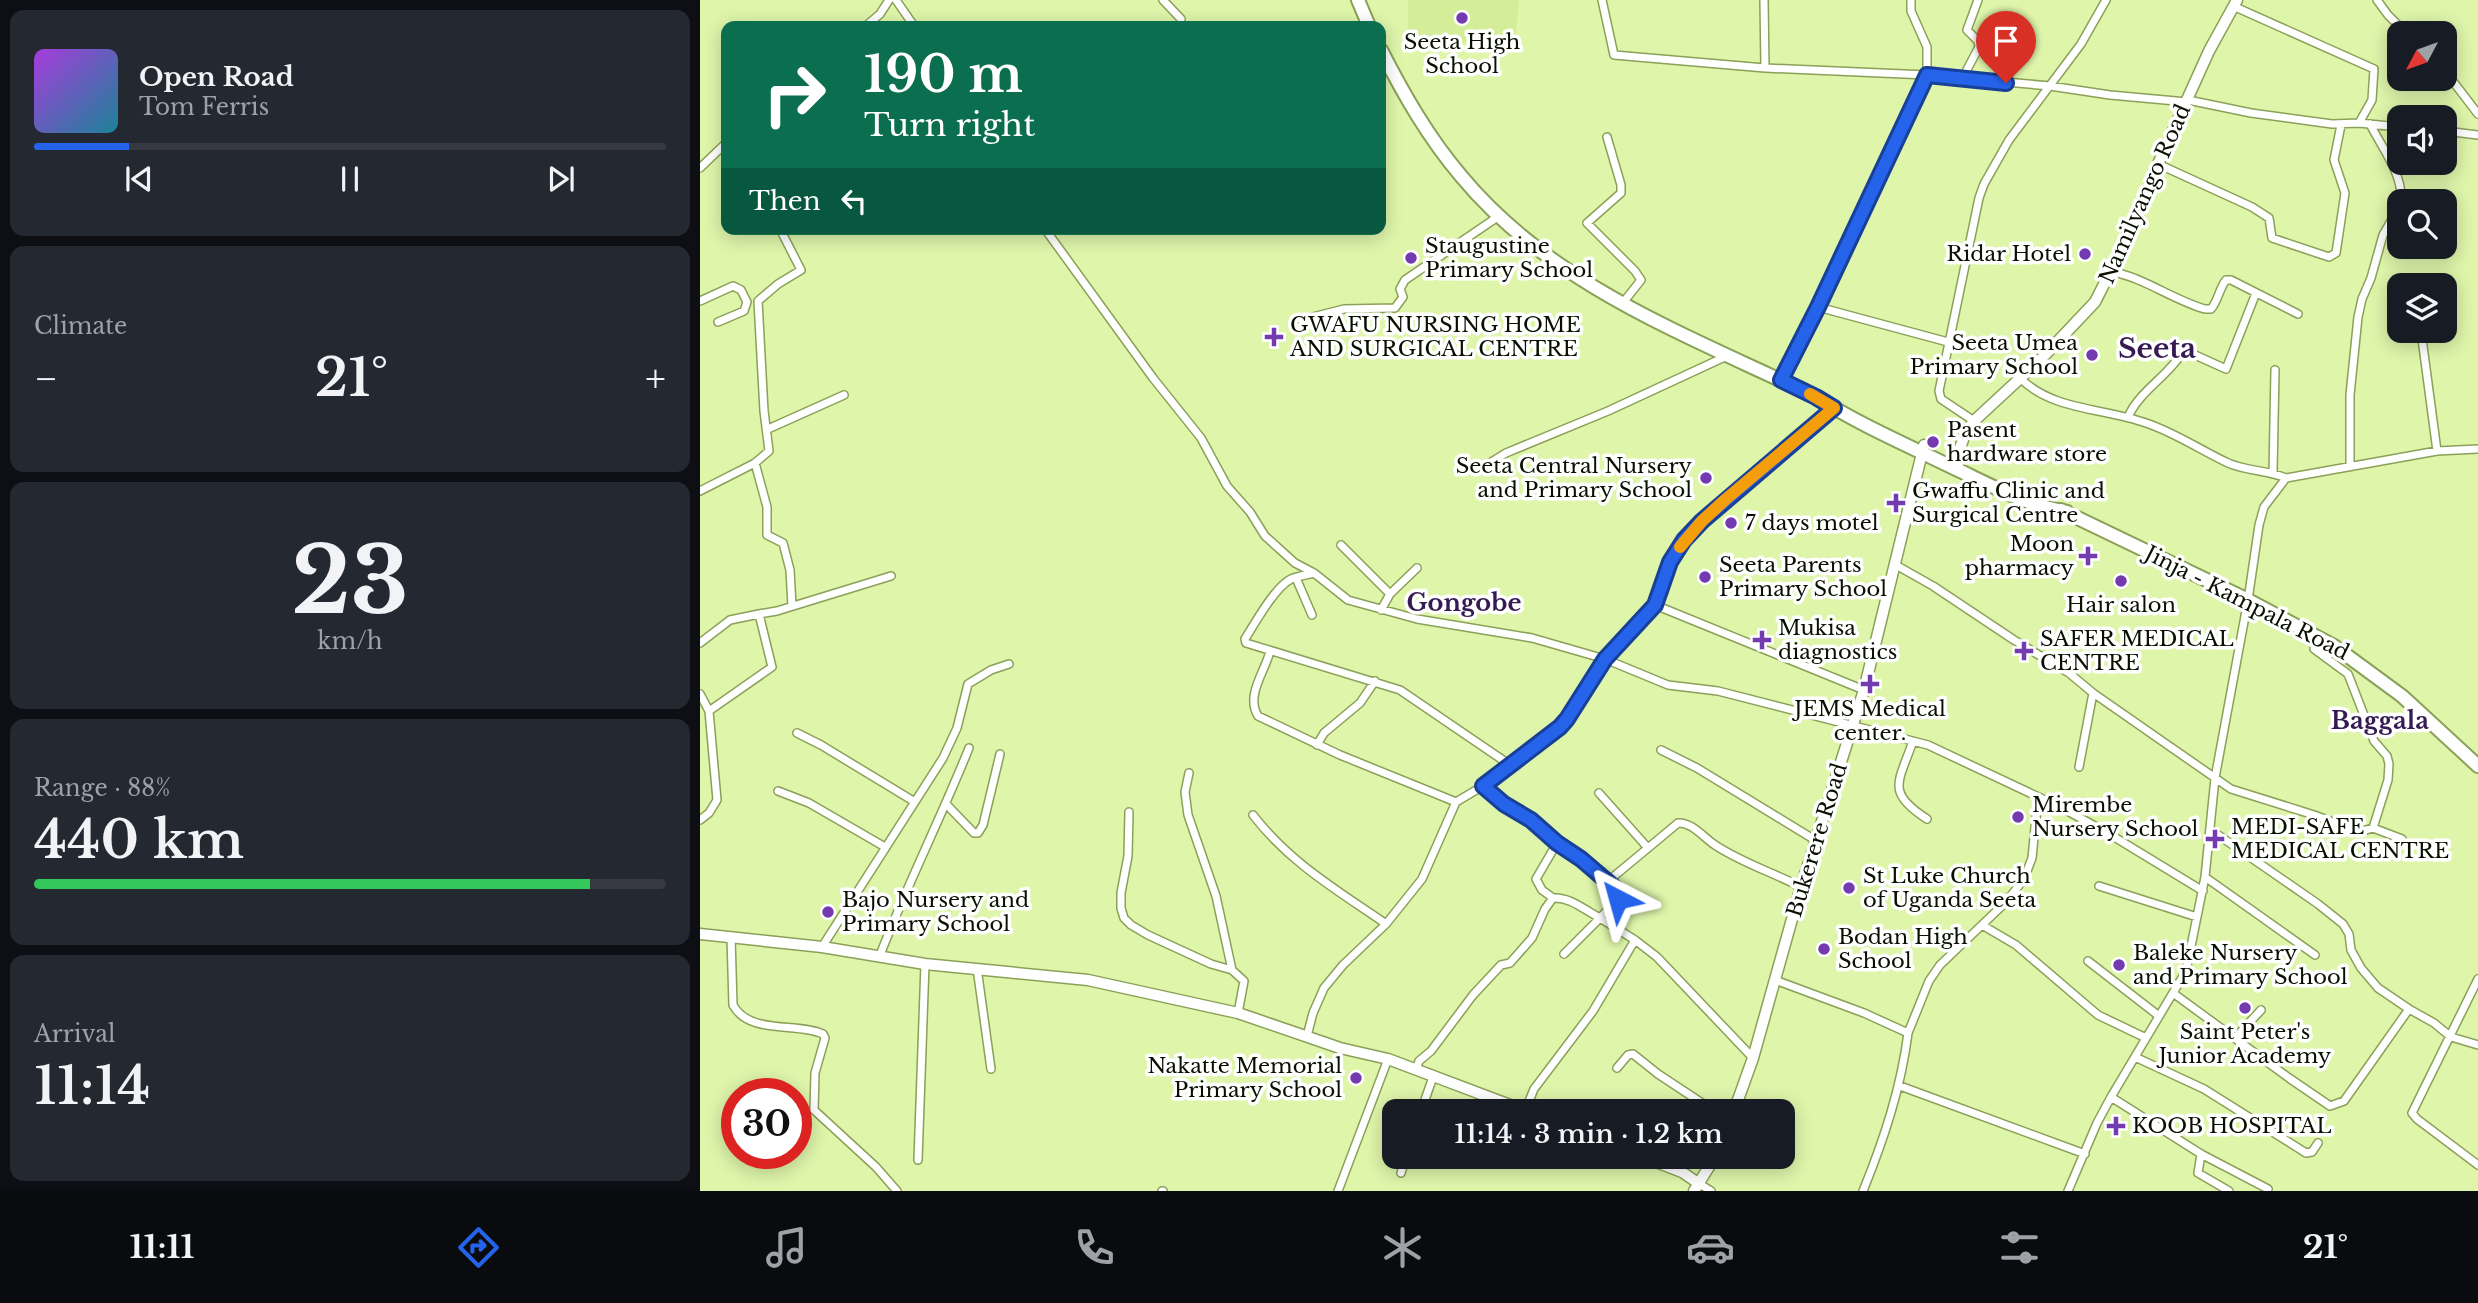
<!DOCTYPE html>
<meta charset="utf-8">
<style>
body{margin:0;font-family:"Libre Baskerville",serif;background:#242831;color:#f1f3f6;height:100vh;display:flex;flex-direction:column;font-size:26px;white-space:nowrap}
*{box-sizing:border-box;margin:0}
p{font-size:23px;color:#9ea1a6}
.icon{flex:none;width:38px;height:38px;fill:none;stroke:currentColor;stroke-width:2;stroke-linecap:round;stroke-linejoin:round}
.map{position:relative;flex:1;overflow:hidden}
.details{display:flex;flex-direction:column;gap:10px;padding:10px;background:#0d0f14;width:700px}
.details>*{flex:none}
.top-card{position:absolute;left:21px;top:21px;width:665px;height:214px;border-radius:14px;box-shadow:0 4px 18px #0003;background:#0b6e4f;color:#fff;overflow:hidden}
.needle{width:46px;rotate:229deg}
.controls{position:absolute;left:1687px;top:21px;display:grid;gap:14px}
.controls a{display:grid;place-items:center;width:70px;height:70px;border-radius:14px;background:#171b24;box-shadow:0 4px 18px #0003;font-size:35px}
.speed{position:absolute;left:21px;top:1078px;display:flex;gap:14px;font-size:35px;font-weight:700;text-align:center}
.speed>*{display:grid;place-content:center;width:91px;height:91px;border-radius:50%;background:#171b24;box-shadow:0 4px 18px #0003;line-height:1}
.speed .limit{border:10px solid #d22;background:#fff;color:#111}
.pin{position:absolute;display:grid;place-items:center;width:60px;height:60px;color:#fff;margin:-72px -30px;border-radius:50% 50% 50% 0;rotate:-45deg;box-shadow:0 0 7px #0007}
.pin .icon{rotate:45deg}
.me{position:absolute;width:77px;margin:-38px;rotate:321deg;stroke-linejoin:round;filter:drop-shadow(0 0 5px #0008)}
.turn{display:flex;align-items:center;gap:24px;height:147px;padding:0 28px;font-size:32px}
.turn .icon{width:91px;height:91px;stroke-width:2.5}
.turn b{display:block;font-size:49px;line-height:60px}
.then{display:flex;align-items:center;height:66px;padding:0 28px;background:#0003;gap:14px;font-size:26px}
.big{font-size:52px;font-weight:600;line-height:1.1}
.details .tile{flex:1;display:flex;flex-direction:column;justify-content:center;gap:10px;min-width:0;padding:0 24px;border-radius:14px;background:#242831}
.details .dial{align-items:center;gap:0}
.dial b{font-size:91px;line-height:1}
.song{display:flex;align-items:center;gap:21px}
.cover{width:84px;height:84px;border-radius:10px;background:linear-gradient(135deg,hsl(280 70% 55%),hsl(190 70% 35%))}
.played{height:7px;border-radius:4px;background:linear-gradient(90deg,#2563eb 15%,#363941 15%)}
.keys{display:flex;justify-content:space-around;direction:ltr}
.heat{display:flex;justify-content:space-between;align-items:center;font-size:38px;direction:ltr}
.charge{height:10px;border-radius:5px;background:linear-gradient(90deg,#34c759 88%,#363941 0)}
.trip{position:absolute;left:682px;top:1099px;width:413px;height:70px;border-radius:14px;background:#171b24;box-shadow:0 4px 18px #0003;font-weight:600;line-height:70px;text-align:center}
.menu{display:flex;height:112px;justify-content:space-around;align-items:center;background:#090b0e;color:#9ea1a6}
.menu .icon{width:49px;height:49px}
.menu .on{color:#2563eb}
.menu b{font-size:32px;color:#f1f3f6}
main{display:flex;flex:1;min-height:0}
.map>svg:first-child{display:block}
</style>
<main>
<section class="details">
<div class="tile">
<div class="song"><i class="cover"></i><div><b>Open Road</b><p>Tom Ferris</p></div></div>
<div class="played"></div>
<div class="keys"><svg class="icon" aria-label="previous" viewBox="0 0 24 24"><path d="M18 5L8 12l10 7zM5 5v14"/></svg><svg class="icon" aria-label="pause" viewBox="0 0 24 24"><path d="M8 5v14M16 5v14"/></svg><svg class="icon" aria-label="next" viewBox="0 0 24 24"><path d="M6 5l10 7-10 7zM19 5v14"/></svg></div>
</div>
<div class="tile"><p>Climate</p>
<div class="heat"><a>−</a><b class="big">21°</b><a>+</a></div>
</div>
<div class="tile dial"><b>23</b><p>km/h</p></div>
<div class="tile"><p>Range · 88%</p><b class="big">440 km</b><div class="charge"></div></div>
<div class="tile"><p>Arrival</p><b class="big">11:14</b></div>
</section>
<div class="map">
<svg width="1778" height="1191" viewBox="0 0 1778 1191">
<rect width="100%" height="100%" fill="#def5aa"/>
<path fill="#d4ed99" d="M708,0h111l-5,50 -106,-15z"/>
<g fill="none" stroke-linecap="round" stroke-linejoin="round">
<g stroke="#8ba058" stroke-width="10">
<path id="street" d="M196,0l18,26
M463,0l18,19
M902,0l12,55 151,13 162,7 123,11 60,9 77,7
M1064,0l1,68
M1677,0l11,15 18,18
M1533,6l141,63 -2,31 -13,23
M166,26l14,-12 9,-14
M1745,71l33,43
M1262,79l17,-32 -1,-6 -11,-11 11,-30
M1488,100l63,13 81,11 27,-1 40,4
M1670,124c12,24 33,50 31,77
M1745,131l33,4
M907,137l14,48v8l-34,30 48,48 6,9 -19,24
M1458,164l94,43 17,11 3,20 57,19 7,-4 9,-60 -11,-33 7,-35
M0,168l26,-25
M345,229l108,149 48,60 26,48 23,26 15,24 30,27 19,10 34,27 69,19 115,19 73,21 63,26 50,6 210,54 136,64 47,26 92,56
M1413,272c32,6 60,28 92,37h6c7,-8 8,-20 15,-29h5l67,34
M0,301l33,-15 8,4 6,12 -3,9 -26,11
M1118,307l130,35
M601,320l43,-11 51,-1 8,-11 -3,-8 5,-9 94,-64
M1721,331l16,120
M1321,379c33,32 84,29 125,44 30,10 54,27 82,40 18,8 39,7 58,15
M1081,380l37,-73 109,-232v-28l-16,-36v-11
M1428,417c12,-27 41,-41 56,-67l42,19 30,-76
M1274,421l-33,-22 -2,-8 40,-193 5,-14 25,-44 72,-96 25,-44
M68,429l76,-34
M55,463l12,44v28l16,8 7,27 2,36
M785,466l21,-13 102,-42 121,-56
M1650,466v-71l8,-78 4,-18 9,-21 12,-43 16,-28
M1573,473l2,-103
M0,491l55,-28 14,-12 -5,-40 -6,-110 20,-17 23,-14 -21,-41
M641,545l49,49
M1194,564l39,22 81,54 55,33 24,20 138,96 83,26 45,17 14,-4 29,11
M614,573c-7,2 -16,3 -23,6 -16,8 -36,44 -46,60l1,4 154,47 110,75
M596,578l16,37
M955,605c9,-33 23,-58 47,-84l132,-113
M681,610l9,-16 27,-26
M1616,637l-2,12 34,25 26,67 13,15 2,8 -1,16 -15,48
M0,643l30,-23 29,-6
M570,651c-4,19 -25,44 -12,65l82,39 116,47
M0,694l9,17 8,89 -8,13 -9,7
M9,711l63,-44 -13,-53 18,-3 114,-35
M97,733l24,12 94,57
M1213,741c-14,41 -28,51 14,78
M617,745l7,-12 36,-30 15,-22
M961,750l36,18 118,72
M1379,767l14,-74
M489,773l-4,19 3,23 28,81 16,74 12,11 -6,32
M78,791l31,12 76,44
M899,793l49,55 30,-25c14,-1 26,15 37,22 27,18 57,27 86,42
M246,804l28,29h4l5,-8 17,-71
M429,812l-1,44 -7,37v15l3,10 7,7 17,10 63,29 21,6
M553,815c37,48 84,75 133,109
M1511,830l107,74 25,20 6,10 2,16 10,18 17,20 31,21 25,14 17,14 27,8
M1505,877l110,78
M907,882l41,-34
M1399,886l98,31
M853,898l-11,-8 -6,-11 21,-36
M1282,925l34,20 82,70 48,23
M31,937l2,68c16,30 64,17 90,29l2,4 -10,35 -1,37 62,57 21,24
M122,947l121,-189 14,-30 11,-44 23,-14 18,-6
M864,954l36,-36 35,22 22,17 96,101
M180,955c27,-70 61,-137 89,-207
M1388,961l71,55
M277,968l14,101
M1778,979l-66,134 5,6 61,46
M1075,980l89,33 44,20c-7,55 -24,106 -45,158
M1473,993l116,85 41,28 14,-5 65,-92
M1208,1033l21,-52 11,-16 66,-63 18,-23 8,-21 6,-61
M607,1036l6,-23 11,-25 19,-23 43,-41 36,-45 34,-77 27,-16 77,-59 45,-68 50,-54 209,85
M1535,1038l26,-28
M1435,1057l69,32 102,64 6,-1 6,-9
M917,1068l11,-13 5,-1 25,20 56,37
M716,1069l3,-8 12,-10 42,-56 28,-30 9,-2 22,-25 13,-29 8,-11c18,-1 31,12 47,20l18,-19 -2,-10 -35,-30 -24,-16 -26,-23 -27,-16 -21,-18
M1200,1086l185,68
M1411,1097l90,57 67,35
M721,1111l12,-34
M825,1111l9,-22 59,-78 42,-71
M1501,1154l-3,19 31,18
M218,1160l7,-196
M701,1173l5,-16
M998,1183l13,8
M462,1191h1
M638,1191l50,-132
M1368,1191l29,-68 14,-26 75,-126 19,-94 10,-99 33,-178 11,-75 5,-18 22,-29 151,-27 41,-2"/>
</g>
<g stroke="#8ba058" stroke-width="13">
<path id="secondary" d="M1257,469l3,-21 5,-14 9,-13 69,-64 52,-55 36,-71 27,-67 51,-113 28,-51
M0,934l122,13 103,17 163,16 150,33 102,35 48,11 138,52
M1034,1111l19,-53 48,-171 63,-197 60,-245
M943,1157l39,15 16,11
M994,1191l21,-34"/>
</g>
<g stroke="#8ba058" stroke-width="16">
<path id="highway" d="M658,0l11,26
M681,50c23,45 47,87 80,126 92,111 229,160 355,221 44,28 93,49 140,72 38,18 70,36 111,43
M1361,510l187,90 86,46 68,50 76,70"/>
</g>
<use href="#street" stroke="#fff" stroke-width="7"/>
<use href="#secondary" stroke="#fff" stroke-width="10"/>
<use href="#highway" stroke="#fff" stroke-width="12"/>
</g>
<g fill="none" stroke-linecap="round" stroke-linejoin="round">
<g stroke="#184099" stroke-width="18">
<path id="route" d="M918,899l-2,-10 -35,-30 -24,-16 -26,-23 -27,-16 -21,-18 77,-59 7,-8 38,-60 50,-54 15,-43 14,-22 18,-19 132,-113 -18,-11 -35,-17 37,-73 109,-232 79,8"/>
</g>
<use href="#route" stroke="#2563eb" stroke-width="12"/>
<path stroke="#f59e0b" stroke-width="12" d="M980,547l22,-26 24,-22 108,-91 -24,-14"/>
</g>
<g fill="#743ab0" stroke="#fff" stroke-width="2.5">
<circle cx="762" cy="18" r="7"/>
<circle cx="1385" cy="254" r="7"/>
<circle cx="711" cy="258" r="7"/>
<path d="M570.5 326.5h7v7h7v7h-7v7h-7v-7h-7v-7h7z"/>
<circle cx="1392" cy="355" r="7"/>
<circle cx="1233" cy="442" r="7"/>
<circle cx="1006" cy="478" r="7"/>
<path d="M1192.5 492.5h7v7h7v7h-7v7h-7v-7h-7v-7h7z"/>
<circle cx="1031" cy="523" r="7"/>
<path d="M1384.5 545.5h7v7h7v7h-7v7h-7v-7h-7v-7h7z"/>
<circle cx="1005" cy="577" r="7"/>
<circle cx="1421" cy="581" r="7"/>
<path d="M1058.5 629.5h7v7h7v7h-7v7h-7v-7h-7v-7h7z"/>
<path d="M1320.5 640.5h7v7h7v7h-7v7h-7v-7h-7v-7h7z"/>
<path d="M1166.5 673.5h7v7h7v7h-7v7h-7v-7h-7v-7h7z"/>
<circle cx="1318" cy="817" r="7"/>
<path d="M1511.5 828.5h7v7h7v7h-7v7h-7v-7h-7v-7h7z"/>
<circle cx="1149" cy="888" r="7"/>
<circle cx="128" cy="912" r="7"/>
<circle cx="1124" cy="949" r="7"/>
<circle cx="1419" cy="965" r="7"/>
<circle cx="1545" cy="1008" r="7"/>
<circle cx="656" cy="1078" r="7"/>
<path d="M1412.5 1115.5h7v7h7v7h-7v7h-7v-7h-7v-7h7z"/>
</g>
<g text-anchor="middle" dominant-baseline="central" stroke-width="7" stroke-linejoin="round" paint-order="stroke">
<g font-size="21" fill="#0a1000" stroke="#fff" text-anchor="start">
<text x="762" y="42" text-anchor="middle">Seeta High<tspan x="762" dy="24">School</tspan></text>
<text x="725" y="246">Staugustine<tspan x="725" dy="24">Primary School</tspan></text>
<text x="1371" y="254" text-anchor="end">Ridar Hotel</text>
<text x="590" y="325">GWAFU NURSING HOME<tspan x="590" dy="24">AND SURGICAL CENTRE</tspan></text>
<text x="1378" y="343" text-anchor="end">Seeta Umea<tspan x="1378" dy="24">Primary School</tspan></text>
<text x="1247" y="430">Pasent<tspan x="1247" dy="24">hardware store</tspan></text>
<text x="992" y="466" text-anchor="end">Seeta Central Nursery<tspan x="992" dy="24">and Primary School</tspan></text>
<text x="1212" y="491">Gwaffu Clinic and<tspan x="1212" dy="24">Surgical Centre</tspan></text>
<text x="1045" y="523">7 days motel</text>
<text x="1374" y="544" text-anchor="end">Moon<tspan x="1374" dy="24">pharmacy</tspan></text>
<text x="1019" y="565">Seeta Parents<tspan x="1019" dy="24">Primary School</tspan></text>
<text x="1421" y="605" text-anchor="middle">Hair salon</text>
<text x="1078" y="628">Mukisa<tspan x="1078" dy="24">diagnostics</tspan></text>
<text x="1340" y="639">SAFER MEDICAL<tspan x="1340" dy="24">CENTRE</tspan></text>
<text x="1170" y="709" text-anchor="middle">JEMS Medical<tspan x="1170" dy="24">center.</tspan></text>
<text x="1332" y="805">Mirembe<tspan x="1332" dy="24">Nursery School</tspan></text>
<text x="1531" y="827">MEDI-SAFE<tspan x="1531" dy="24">MEDICAL CENTRE</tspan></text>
<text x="1163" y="876">St Luke Church<tspan x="1163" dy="24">of Uganda Seeta</tspan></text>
<text x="142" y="900">Bajo Nursery and<tspan x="142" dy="24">Primary School</tspan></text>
<text x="1138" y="937">Bodan High<tspan x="1138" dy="24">School</tspan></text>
<text x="1433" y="953">Baleke Nursery<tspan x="1433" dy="24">and Primary School</tspan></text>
<text x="1545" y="1032" text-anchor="middle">Saint Peter's<tspan x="1545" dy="24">Junior Academy</tspan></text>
<text x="642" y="1066" text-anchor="end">Nakatte Memorial<tspan x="642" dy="24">Primary School</tspan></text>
<text x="1432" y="1126">KOOB HOSPITAL</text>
</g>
<g font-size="21" fill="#0a1000" stroke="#fff">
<text transform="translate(1445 194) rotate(-66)">Namilyango Road</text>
<text transform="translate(1547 603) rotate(27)">Jinja - Kampala Road</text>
<text transform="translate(1117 840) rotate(-73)">Bukerere Road</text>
</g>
<g font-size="24" font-weight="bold" fill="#351a53" stroke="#fff">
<text x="764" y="602">Gongobe</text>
<text x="1680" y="720">Baggala</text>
</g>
<g font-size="28" font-weight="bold" fill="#351a53" stroke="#fff">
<text x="1457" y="348">Seeta</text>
</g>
</g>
</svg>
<div class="controls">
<a><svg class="needle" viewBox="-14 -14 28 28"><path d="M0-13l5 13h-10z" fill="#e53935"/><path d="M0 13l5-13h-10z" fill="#9ea1a6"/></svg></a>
<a><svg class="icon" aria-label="sound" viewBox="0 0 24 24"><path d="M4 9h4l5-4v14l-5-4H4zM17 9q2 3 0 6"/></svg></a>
<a><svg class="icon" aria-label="search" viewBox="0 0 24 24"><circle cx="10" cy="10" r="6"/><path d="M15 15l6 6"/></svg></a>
<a><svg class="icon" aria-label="layers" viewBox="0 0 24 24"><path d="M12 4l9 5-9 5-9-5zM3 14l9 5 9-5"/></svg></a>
</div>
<div class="speed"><div class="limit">30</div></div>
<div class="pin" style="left:1306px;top:83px;background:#d93025"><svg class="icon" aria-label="arrive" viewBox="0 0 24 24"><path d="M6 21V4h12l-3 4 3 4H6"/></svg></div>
<svg class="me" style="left:918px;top:899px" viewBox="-20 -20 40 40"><path d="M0-17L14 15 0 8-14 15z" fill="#2563eb" stroke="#fff" stroke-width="4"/></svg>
<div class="trip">11:14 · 3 min · 1.2 km</div>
<div class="top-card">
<div class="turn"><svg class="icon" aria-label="right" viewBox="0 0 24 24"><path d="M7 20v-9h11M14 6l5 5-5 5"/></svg><div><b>190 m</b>Turn right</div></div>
<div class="then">Then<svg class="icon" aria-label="left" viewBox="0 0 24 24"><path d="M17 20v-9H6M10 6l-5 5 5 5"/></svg></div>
</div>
</div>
</main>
<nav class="menu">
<b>11:11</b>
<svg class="icon on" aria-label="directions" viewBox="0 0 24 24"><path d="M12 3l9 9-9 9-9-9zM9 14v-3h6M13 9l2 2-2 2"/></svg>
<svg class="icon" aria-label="music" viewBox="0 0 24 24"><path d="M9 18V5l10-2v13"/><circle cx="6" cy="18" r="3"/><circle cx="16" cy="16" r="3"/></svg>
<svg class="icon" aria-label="phone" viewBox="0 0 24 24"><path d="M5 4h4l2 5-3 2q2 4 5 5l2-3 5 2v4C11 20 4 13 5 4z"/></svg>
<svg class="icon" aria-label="climate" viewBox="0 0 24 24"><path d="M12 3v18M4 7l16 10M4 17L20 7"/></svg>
<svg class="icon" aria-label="car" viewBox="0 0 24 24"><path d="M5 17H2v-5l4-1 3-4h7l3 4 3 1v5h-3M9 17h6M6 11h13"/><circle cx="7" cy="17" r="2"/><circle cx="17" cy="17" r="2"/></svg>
<svg class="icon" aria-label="filters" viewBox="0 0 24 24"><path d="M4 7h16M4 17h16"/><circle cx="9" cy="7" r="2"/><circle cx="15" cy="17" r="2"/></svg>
<b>21°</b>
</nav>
